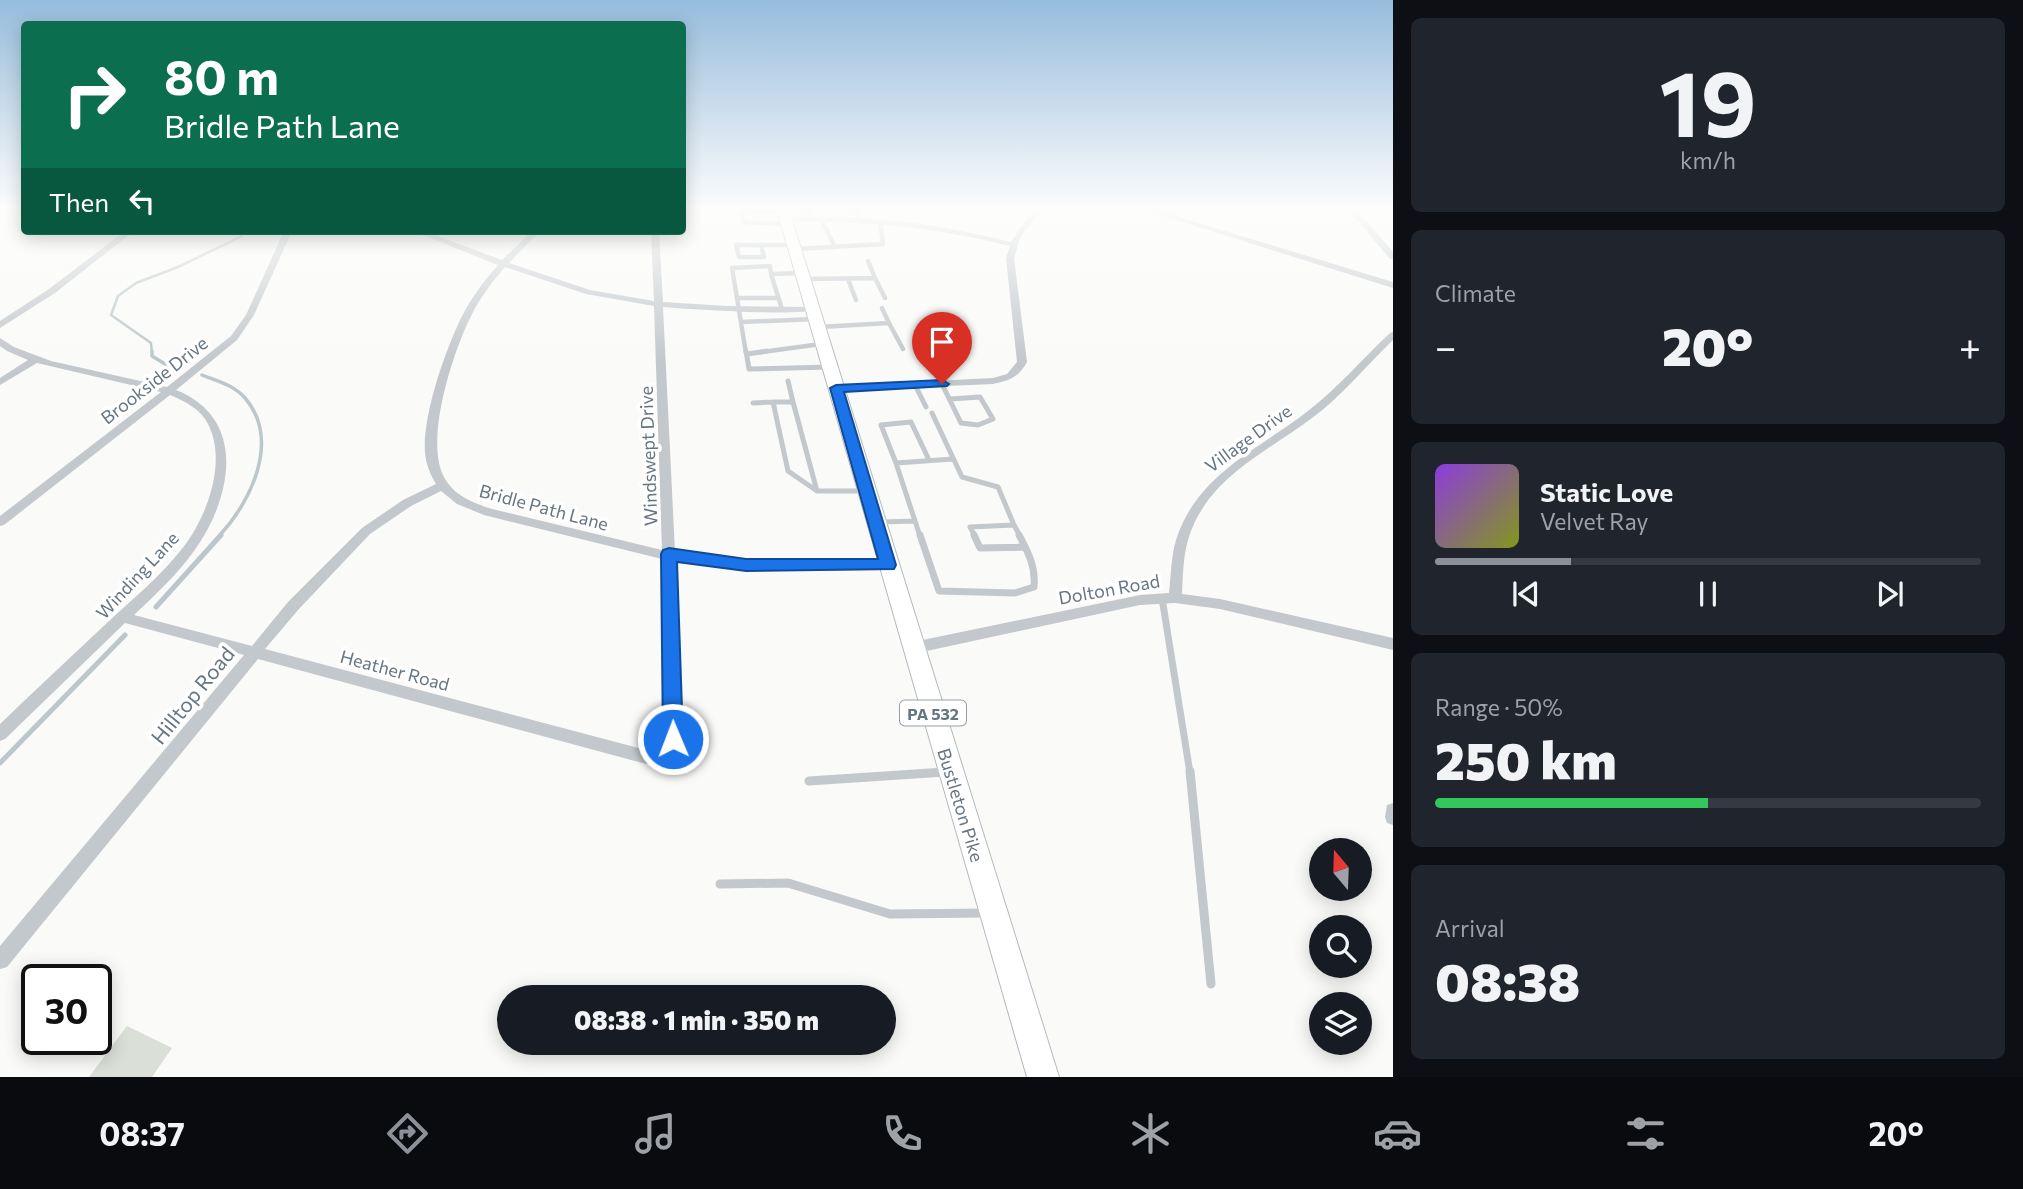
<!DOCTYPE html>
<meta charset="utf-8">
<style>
body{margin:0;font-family:Commissioner,sans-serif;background:#20242c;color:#f1f3f6;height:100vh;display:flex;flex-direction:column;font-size:26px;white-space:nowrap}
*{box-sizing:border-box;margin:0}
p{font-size:23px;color:#9ea1a6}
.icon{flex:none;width:38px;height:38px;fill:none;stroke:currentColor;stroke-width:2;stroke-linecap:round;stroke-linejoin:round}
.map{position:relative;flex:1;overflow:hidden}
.details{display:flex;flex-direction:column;gap:18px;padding:18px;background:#0d0f14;width:630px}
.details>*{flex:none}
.banner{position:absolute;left:21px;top:21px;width:665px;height:214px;border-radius:7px;box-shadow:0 4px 18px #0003;background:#0b6e4f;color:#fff;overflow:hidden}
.needle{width:46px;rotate:341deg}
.buttons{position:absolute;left:1309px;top:838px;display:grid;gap:14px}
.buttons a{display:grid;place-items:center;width:63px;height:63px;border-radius:50%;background:#171b24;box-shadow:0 4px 18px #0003;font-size:35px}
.speed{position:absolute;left:21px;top:964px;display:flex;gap:14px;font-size:35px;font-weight:700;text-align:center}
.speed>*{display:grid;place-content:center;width:91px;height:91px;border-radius:50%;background:#171b24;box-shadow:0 4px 18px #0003;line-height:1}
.speed .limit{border:4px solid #111;border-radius:10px;background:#fff;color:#111}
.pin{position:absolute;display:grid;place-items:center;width:60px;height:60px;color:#fff;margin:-72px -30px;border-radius:50% 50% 50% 0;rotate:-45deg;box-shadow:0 0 7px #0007}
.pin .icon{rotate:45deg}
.me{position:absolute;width:77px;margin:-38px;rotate:359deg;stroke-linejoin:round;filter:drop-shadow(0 0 5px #0008)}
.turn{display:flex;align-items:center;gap:24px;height:147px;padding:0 28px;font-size:32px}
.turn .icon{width:91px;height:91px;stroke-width:2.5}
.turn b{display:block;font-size:49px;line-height:60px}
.then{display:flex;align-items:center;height:66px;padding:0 28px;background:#0003;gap:14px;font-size:26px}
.big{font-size:52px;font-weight:800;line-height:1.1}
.details .card{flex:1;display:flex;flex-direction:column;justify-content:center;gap:10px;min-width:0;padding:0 24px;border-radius:10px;background:#20242c}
.details .dial{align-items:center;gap:0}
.dial b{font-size:91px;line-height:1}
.song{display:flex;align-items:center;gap:21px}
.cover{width:84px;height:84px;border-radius:10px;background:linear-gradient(135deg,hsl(270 70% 55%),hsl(70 70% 35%))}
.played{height:7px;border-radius:4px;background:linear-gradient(90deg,#8c9099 25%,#363941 25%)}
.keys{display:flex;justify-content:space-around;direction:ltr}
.heat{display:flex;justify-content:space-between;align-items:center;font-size:38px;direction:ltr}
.charge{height:10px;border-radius:5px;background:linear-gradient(90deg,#34c759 50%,#363941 0)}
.trip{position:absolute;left:497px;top:985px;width:399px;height:70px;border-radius:35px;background:#171b24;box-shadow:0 4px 18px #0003;font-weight:800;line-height:70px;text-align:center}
.dock{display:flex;height:112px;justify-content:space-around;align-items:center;background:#090b0e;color:#9ea1a6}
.dock .icon{width:49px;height:49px}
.dock .selected{color:#8c9099}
.dock b{font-size:32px;color:#f1f3f6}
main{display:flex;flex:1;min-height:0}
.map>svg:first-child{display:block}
</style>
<main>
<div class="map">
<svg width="1393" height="1077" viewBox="0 0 1393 1077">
<rect width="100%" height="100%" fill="#fafaf8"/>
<path fill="#dadfd7" d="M127,1026l45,22 -20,29h-63z"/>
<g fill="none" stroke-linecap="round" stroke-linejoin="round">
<path stroke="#bbc7cb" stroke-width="2.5" d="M152,353l-1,-10 -40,-28 7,-19 18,-13 42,-16 64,-31 -4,-5"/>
<path stroke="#bbc7cb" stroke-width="3.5" d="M152,351v5l18,11
M202,375c15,6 32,10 43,23 36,42 6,104 -26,138"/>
<path stroke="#bbc7cb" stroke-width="5" d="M156,607l65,-72
M0,763l125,-128"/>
<g stroke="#b5babe" stroke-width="2">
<path id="primary" d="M777,210h12l270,867h-32z"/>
</g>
<path stroke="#c3c8cc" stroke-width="4.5" d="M855,210l4,8
M783,211l-42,1 3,10 43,2
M807,219l3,-9
M821,219l14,28
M736,245h25l3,12h-25z
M761,245h32
M795,249l88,-5 -3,-24
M875,278l10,20
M805,279l70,-1 -7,-17
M848,279l8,21
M737,298h41
M782,309l-11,-35 31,-1
M741,322l74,-3
M889,323l14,26
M820,327l69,-4 -7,-15
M746,353l-14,-85 38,-2 1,8
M754,353l67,-9"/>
<path stroke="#c3c8cc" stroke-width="5" d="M746,351l3,18 81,-2
M747,354l20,-3
M788,381l5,21
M942,384l19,39 17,2 15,-6 -13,-22 -30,2
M915,385l11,22
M773,402h20l24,89 -29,-20z
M753,403l20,-1
M932,413l30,64 36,10 16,38
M896,463l-15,-38 30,-3 18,38
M817,491h47
M915,521l-19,-58 57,-4
M881,522l34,-1 5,15
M975,536l-5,-9 44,-2 6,11"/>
<path stroke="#c3c8cc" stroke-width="7" d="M920,535l19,56 76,2 19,-6c2,-20 -6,-35 -15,-52
M974,535l6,13 45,-1
M1162,598l28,175
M931,773l14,-1"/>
<path stroke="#c3c8cc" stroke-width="9" d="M1190,771l21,213
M809,781l136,-9
M720,884l68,-1 102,31 98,-1"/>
<path fill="#c3c8cc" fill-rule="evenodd" d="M1033,210h8l-21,28 -6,20 13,104c-8,15 -18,19 -34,22l-161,7 -1,-2 5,-3 157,-8 14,-4 10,-12 -11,-104 4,-12c-74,-19 -148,-26 -224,-24l-4,-2 1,-2c16,-2 33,-1 50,-1 60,1 119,10 178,25z
M1144,210h12l237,72v6z
M1349,210h8l36,42v7h-3z
M125,231h9l-79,62 -55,35v-7l49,-32z
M284,231h8l-38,84 -17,25 -61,50c73,29 55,110 18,161 -17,24 -39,44 -60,64l118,31 36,-44 74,-74 41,-28 33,-16c-6,-10 -10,-20 -11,-31 -3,-36 20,-102 36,-135 10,-20 23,-37 37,-53l-85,-34h11l78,29 30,-29h8l-31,32 81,27 64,11 -3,-70h8l4,71 65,4 87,1 1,2c-13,8 -130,0 -153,-2l12,245 90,9 123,-1 4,2 2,3 -2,3 -4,2c-71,0 -142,3 -213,-9l6,178 -14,19 -21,6 -388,-105 -251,308 -7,2v-23l244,-291 -119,-32 -120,116 -5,2v-17c36,-35 73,-69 109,-103 26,-24 54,-47 76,-76 23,-31 42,-85 23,-121 -7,-15 -24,-23 -38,-29l-166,130 -4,1v-10l161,-124 -124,-29 -37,22v-7l28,-18 -21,-9 -7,-5v-8l14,9 37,14 116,26 64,-51 15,-21zM505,267l81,27 68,12 8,244 -170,-41c-19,-6 -39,-14 -48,-32 -20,-37 9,-125 27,-161 9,-18 21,-34 34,-49zM441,491l16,13 27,11 178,44 3,178 -8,10 -11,3 -381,-101 33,-39 72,-76 41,-28z
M1393,332v8c-27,26 -51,56 -81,78 -48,36 -106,61 -124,122 -5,17 -5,36 -6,54l38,5 173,39v12l-173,-41 -45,-6 -35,2 -227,49 -5,-2 -2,-4 2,-4 5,-2 227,-47 29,-2c2,-17 2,-36 7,-53 21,-66 82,-90 132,-129 30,-23 54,-52 82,-78z
M1393,803v22l-6,-2 -2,-6 2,-12z"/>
<use href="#primary" fill="#fff" fill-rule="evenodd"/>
</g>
<linearGradient id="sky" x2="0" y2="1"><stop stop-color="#96bcdc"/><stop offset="0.58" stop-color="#fdfdfc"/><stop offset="1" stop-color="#fdfdfc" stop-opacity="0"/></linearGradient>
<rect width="1393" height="361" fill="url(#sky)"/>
<path fill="#1a73e8" stroke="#114b97" stroke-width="2" d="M942,380l7,4 -2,2 -103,6 52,173 -2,4 -148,2 -69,-9 6,177 -3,6 -7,3 -7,-3 -3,-6 -2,-185 2,-4 6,-2 77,11h132l-48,-171 6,-3z"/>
<g text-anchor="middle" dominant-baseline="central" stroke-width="7" stroke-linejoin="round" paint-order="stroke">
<rect fill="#fff" stroke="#939fa8" stroke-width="2" x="900" y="700.5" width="66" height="25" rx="5"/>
<g font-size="16" font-weight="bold" fill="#657683">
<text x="933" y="713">PA 532</text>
</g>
<g font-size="18" fill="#657683" stroke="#fff">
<text transform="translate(154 380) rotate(-38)">Brookside Drive</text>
<text transform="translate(1248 438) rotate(-36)">Village Drive</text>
<text transform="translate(648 456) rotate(-92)">Windswept Drive</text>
<text transform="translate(544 507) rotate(15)">Bridle Path Lane</text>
<text transform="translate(137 575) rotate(-47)">Winding Lane</text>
<text transform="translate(1109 589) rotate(-10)">Dolton Road</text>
<text transform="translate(395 670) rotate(15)">Heather Road</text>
<text transform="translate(961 805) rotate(73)">Bustleton Pike</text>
</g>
<g font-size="21" fill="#657683" stroke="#fff">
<text transform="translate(192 695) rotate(-51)">Hilltop Road</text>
</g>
</g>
</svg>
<div class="buttons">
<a><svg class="needle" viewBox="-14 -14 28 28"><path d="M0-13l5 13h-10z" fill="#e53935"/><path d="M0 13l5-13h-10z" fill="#9ea1a6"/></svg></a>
<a><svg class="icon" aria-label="search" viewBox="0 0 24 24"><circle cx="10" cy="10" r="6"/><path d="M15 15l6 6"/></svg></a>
<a><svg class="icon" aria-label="layers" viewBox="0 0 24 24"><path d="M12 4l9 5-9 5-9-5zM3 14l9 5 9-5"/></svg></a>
</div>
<div class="speed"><div class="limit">30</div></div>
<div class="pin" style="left:942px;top:384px;background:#d93025"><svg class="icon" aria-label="arrive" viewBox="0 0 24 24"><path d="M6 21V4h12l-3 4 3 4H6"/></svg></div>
<svg class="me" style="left:673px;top:739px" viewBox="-20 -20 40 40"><circle r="17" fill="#1a73e8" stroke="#fff" stroke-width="3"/><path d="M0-11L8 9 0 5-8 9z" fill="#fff"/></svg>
<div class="trip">08:38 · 1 min · 350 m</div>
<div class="banner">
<div class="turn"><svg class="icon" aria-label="right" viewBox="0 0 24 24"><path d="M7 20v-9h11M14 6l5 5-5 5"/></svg><div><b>80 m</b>Bridle Path Lane</div></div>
<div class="then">Then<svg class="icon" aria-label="left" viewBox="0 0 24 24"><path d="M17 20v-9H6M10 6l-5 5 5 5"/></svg></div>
</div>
</div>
<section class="details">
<div class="card dial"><b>19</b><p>km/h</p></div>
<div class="card"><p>Climate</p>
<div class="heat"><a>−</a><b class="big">20°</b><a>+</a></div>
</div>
<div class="card">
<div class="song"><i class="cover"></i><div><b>Static Love</b><p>Velvet Ray</p></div></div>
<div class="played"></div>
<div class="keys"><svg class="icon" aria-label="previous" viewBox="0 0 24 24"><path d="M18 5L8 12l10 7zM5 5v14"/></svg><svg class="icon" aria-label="pause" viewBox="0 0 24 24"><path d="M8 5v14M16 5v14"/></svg><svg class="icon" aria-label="next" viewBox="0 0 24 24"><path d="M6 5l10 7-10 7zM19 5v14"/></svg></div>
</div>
<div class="card"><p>Range · 50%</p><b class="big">250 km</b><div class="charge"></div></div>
<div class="card"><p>Arrival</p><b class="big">08:38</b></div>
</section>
</main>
<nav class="dock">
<b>08:37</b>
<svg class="icon selected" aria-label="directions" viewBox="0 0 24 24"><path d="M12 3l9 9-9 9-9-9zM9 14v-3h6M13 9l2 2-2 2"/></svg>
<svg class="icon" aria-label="music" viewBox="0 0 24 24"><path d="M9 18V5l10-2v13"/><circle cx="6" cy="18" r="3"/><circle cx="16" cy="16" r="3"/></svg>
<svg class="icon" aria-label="phone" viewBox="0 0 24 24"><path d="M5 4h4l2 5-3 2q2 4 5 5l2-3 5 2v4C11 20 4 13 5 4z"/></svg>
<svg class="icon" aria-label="climate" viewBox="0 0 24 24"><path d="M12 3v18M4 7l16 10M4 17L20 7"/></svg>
<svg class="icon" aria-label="car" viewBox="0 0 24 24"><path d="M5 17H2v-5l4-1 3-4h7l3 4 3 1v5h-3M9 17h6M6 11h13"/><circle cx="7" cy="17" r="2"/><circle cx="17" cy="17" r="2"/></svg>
<svg class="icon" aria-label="filters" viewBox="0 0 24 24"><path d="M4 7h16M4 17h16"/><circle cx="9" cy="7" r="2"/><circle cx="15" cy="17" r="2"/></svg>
<b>20°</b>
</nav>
